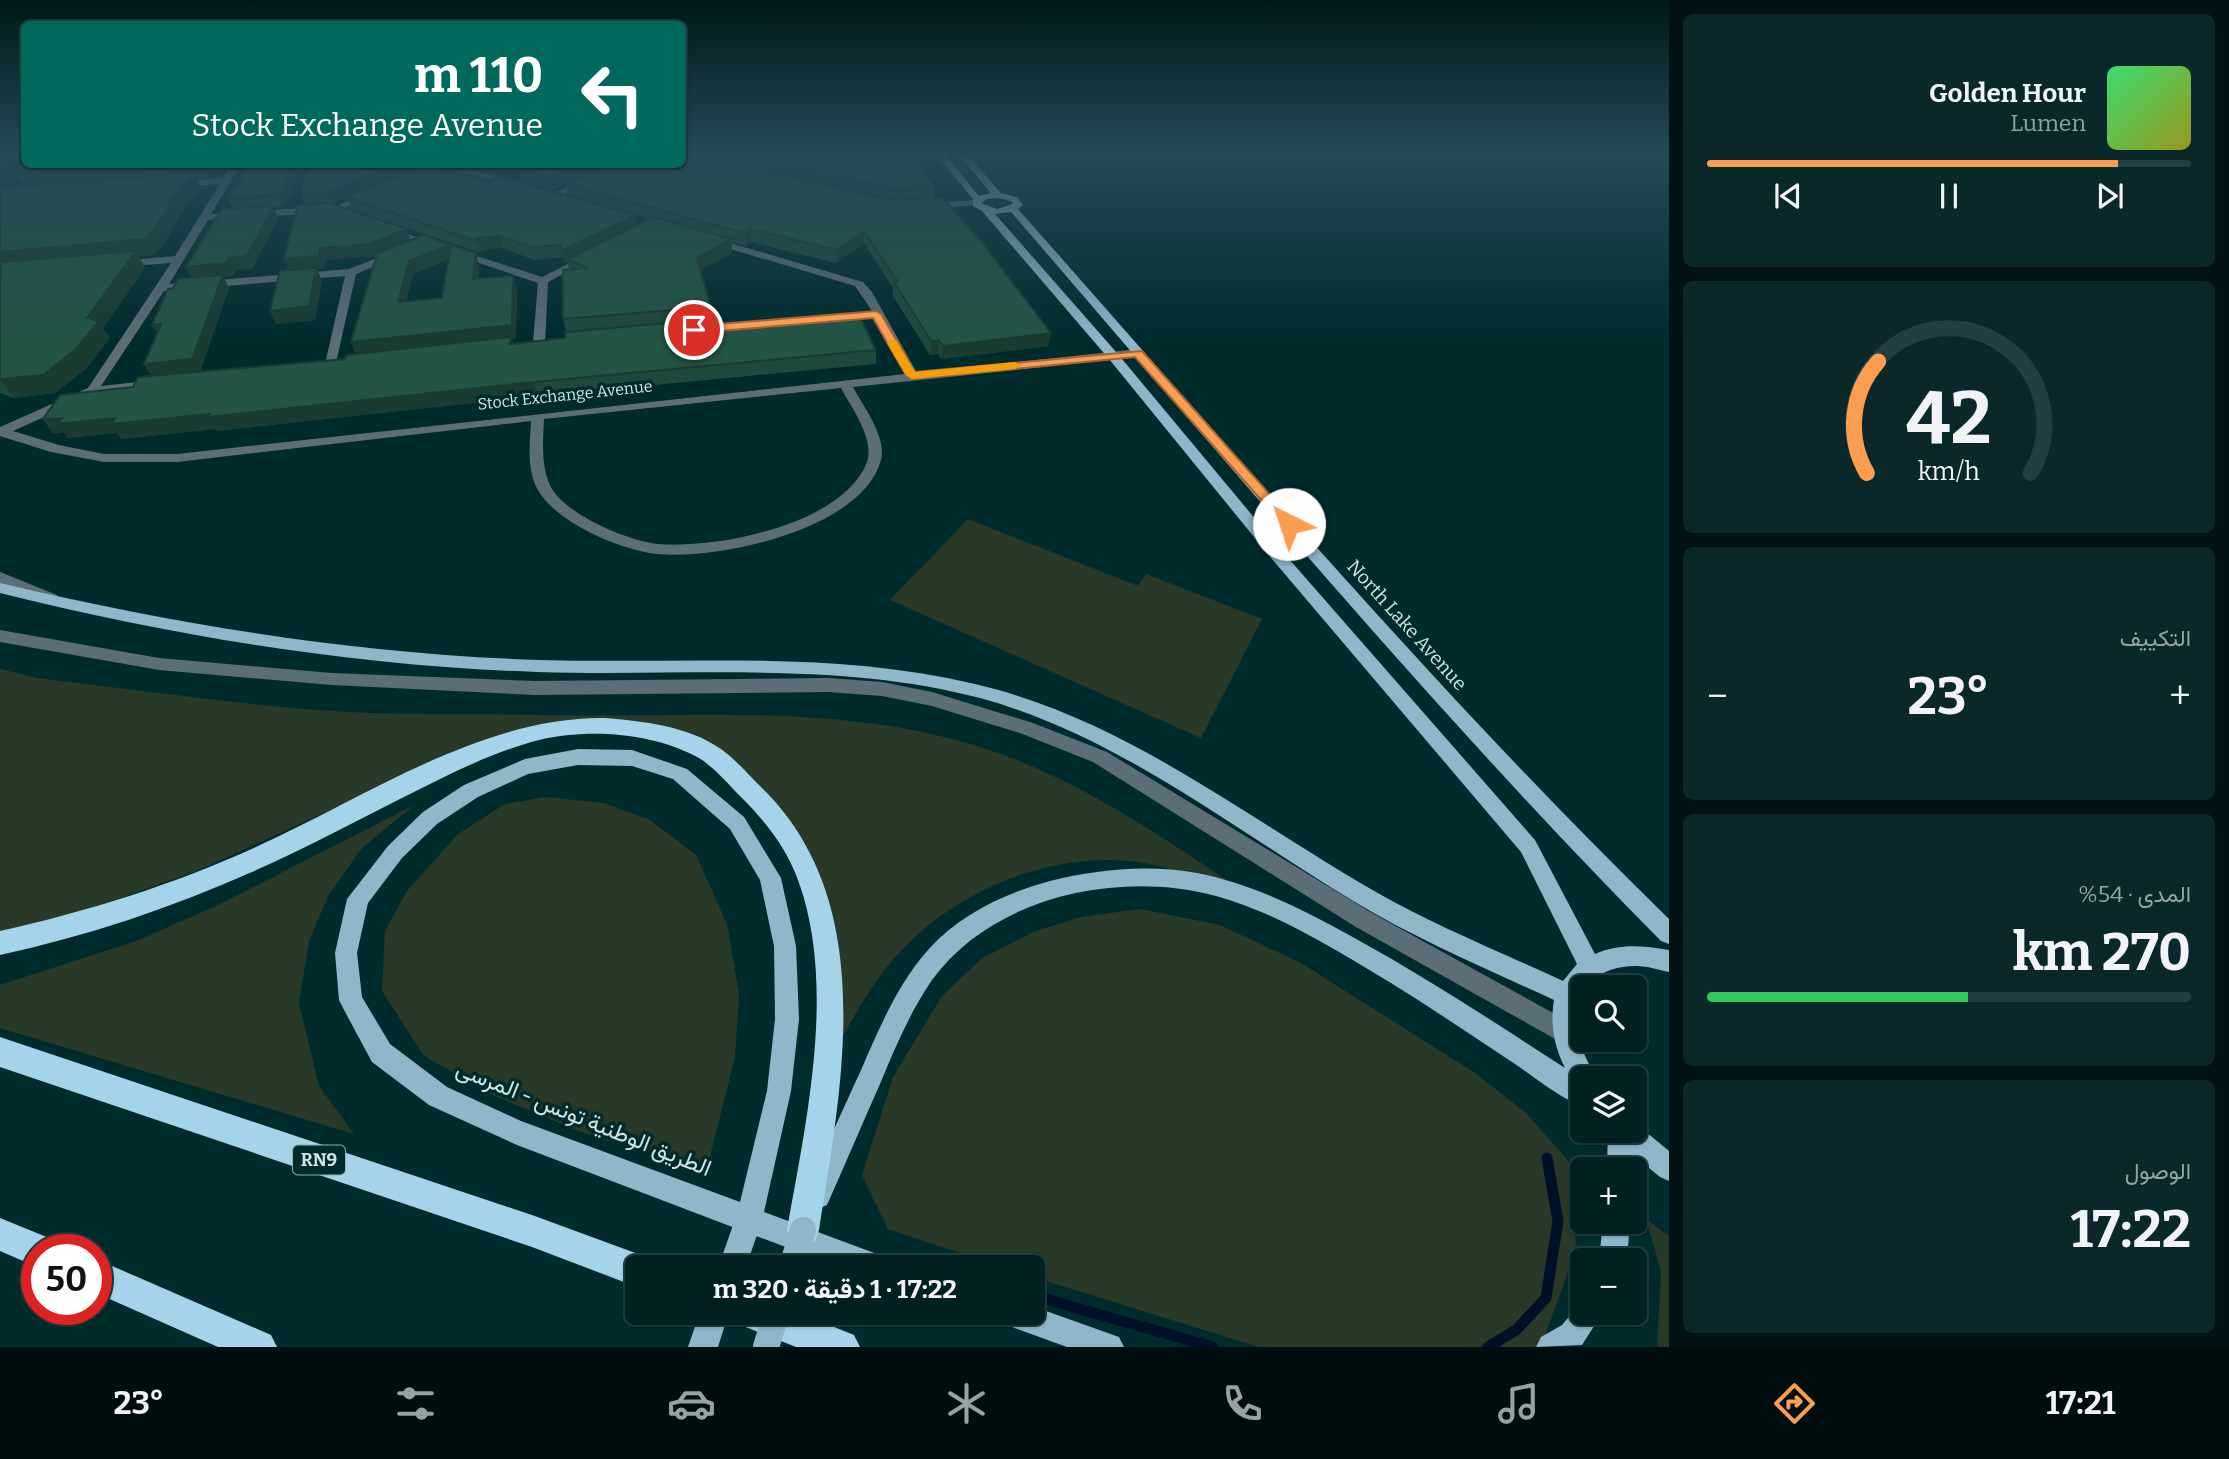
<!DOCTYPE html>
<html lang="ar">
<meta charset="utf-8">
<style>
body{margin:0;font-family:Bitter,Vazirmatn,serif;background:#0a282a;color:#f1f3f6;direction:rtl;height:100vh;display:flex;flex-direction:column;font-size:26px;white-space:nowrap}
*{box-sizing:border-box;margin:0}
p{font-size:23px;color:#95a3a5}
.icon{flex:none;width:38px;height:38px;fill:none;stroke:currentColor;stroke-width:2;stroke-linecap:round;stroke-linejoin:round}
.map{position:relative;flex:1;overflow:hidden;direction:ltr}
.drawer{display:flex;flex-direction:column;gap:14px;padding:14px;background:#001213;width:560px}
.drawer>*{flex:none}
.guide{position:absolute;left:21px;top:21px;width:665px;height:147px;border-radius:10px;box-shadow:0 2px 5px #0004,0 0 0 2px #223e40;direction:rtl;background:#00695c;color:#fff;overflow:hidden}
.tools{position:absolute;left:1570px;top:975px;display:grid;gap:14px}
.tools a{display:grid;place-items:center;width:77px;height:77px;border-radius:10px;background:#002022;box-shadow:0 2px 5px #0004,0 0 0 2px #223e40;font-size:35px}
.speed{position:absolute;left:21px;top:1234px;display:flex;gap:14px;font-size:35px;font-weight:700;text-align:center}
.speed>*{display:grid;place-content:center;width:91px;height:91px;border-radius:50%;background:#002022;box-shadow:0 2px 5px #0004,0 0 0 2px #223e40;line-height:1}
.speed .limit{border:10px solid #d22;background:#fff;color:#111}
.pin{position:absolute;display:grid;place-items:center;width:60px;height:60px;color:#fff;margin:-30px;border:4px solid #fff;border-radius:50%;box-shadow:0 2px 7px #0007}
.me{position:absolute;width:77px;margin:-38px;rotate:319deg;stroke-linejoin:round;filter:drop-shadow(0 0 5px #0008)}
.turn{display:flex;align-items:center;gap:24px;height:147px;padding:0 28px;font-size:32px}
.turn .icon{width:91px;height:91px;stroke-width:2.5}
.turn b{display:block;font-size:49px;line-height:60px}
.big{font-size:52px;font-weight:700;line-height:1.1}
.drawer .tile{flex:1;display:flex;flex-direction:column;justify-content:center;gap:10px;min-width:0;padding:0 24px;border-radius:10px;background:#0a282a}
.drawer .dial{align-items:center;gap:0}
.dial svg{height:182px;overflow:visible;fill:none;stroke:#223e40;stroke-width:7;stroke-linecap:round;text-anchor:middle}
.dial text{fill:#f1f3f6;stroke:none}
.song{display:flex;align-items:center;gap:21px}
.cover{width:84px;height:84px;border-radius:10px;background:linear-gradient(135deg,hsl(140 70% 55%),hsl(60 70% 35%))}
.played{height:7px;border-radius:4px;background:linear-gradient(90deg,#fb9e51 85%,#223e40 85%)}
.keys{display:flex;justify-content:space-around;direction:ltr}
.heat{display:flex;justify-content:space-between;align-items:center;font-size:38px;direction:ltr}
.charge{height:10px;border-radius:5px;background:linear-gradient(90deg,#34c759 54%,#223e40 0)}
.trip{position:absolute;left:625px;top:1255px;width:420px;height:70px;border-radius:10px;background:#002022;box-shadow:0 2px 5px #0004,0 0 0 2px #223e40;font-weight:700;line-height:70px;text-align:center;direction:rtl}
.menu{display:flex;height:112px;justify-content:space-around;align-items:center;background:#000d0e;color:#95a3a5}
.menu .icon{width:49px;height:49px}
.menu .active{color:#fb9e51}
.menu b{font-size:32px;color:#f1f3f6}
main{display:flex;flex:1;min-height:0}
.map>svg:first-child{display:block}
</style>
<main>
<section class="drawer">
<div class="tile">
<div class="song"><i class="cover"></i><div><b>Golden Hour</b><p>Lumen</p></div></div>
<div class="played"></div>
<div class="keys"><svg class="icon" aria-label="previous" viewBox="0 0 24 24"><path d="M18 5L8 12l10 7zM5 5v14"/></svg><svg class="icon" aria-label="pause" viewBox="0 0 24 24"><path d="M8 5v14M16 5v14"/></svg><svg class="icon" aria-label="next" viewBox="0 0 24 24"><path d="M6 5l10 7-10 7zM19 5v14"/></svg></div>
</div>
<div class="tile dial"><svg viewBox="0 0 100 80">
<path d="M14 69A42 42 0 1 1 86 69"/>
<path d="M14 69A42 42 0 0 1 19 20" stroke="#fb9e51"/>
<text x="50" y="56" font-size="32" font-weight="700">42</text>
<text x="50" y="72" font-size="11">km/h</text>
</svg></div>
<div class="tile"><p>التكييف</p>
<div class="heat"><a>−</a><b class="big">23°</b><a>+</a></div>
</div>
<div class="tile"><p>المدى · 54%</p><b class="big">270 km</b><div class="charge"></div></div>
<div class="tile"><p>الوصول</p><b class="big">17:22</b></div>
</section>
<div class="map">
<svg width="1669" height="1347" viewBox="0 0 1669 1347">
<rect width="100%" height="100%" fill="#002b2d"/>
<path fill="#293928" d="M968,519l170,67 8,-12 116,45 -61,119 -311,-138z
M0,669l37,9c94,11 188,25 282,32 73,6 147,3 220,5 137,3 279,-11 413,24 108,27 203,93 294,154 -33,-11 -67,-24 -102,-30 -86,-14 -182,24 -241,86 -29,29 -48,66 -68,101l-8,-144 -71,-116 -109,-62h-114l-141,54 -193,88 -157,56 -42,10z
M546,797l58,6 46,17 46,35 31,69 12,70 -4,63 -29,115 -125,-40 -86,-36 -71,-40 -42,-65 3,-60 22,-40 51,-57 47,-30z
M414,805l-53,44 -33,47 -19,45 -10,62 20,83 35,48 -354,-106v-43l139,-45 81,-36z
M1140,909l80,16 81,38 174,110 51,40 45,51 5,85 -33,93 -9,5h-275l-226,-70 -1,-10h-29l-115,-38 -26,-54 31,-98 49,-81 39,-37 52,-27 48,-15z
M1646,1219l23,17v111h-12l4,-76z"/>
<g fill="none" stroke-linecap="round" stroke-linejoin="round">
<path stroke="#011029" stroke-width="11" d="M1032,1295l181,52
M1488,1347l28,-17 30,-32 12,-77 -11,-63"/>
<path fill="#5b6d76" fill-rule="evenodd" d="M232,164h9l-30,50 109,-7 5,3 -5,3 -112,7 -39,64 180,-15 43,-17h8v4l-44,18 -21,93 -10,-3 20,-88 -181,15 -63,95 54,-6 6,4 -2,3 -64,7 -82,37 46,14 45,9h73l728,-80 -30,-57 -37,4 -6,-3 6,-3 34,-4 -17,-25 -148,-44 -2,-2 5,-3 153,45 9,10 45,81 221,-24 6,4 -6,4 -285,30c10,19 34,50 28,73 -19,70 -163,100 -224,94 -37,-4 -107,-33 -122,-70 -8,-20 -5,-42 -4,-63l-354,41h-73l-53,-10 -51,-16v-9l88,-39 83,-125 -53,4 -5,-3 5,-3 57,-5 45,-72 -43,3 -4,-3 4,-3 47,-3zM841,388c10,19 34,51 26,74 -24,63 -151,87 -209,82 -30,-3 -87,-28 -104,-52 -14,-20 -11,-50 -10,-73z
M438,164h15l70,21 -4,3 -74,-20 -27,10 -4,-3z
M616,164h12l-70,33 -8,-2z
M370,192l3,1v4l-36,14 -8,-2z
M978,200v4l-3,1 -49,4 -5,-3 5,-3z
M383,226l159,51 44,-22 9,2 -47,25 -3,60 -6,3 -6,-3 5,-59 -155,-53z
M0,572l57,23 2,4 -8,5 -51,-21z
M0,630l159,28 173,15 203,8 293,-3 54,4 50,10 101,31 74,29 265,161 201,111 4,8 -4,8 -8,4 -8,-4 -201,-113 -263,-165 -73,-29 -88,-27 -50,-10 -54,-4 -293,3 -203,-10 -173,-15 -159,-28z"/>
<path fill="#90b7c9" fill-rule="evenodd" d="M934,152h9l36,44 12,-3 -35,-41h9l36,41 16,4 6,8 -5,4c212,239 422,487 651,710v25l-8,-3c-229,-231 -437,-483 -650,-729l-16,2 122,139 165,198 253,289 60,114c26,-11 47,-8 74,-4v22c-10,-2 -22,-6 -32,-6 -37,-1 -68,23 -61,62 3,18 12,33 19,50h-13v28c-24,-9 -46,-28 -67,-42 -41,-27 -82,-55 -124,-81 -55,-33 -113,-70 -175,-87 -97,-26 -223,0 -284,84 -22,32 -37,68 -52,104 -18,40 -35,81 -53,121l-9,4 -9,-4 -4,-9c17,-42 37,-84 56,-126 18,-41 36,-85 67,-120 31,-35 77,-57 122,-69 47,-12 99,-17 147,-8 57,11 111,39 161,67 71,39 139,84 207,128 -11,-22 -15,-43 -11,-68 -67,-31 -136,-60 -199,-98 -122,-73 -236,-166 -375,-204 -144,-38 -296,-21 -443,-26 -182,-6 -360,-35 -537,-79v-10c177,42 356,71 539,77 145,4 293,-10 436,24 147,34 266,130 394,204 62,36 129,63 194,93l14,-17 -56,-112 -249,-293 -163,-200 -127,-148 -9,-5v-7zM998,198l13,3 2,3 -16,5 -16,-6 6,-4z
M578,749l54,1 55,19 57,48 37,61 15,68 3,73 -8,72 -27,121 121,45 4,10h-51l-321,-122 -88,-40 -57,-43 -29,-54 -4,-8 -4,-47 12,-54 41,-53 35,-34 41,-27 61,-26zM578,765l54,1 41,13 57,50 30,51 14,66 1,73 -8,72 -27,111 -219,-81 -74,-34 -57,-43 -28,-47 -5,-44 11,-50 34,-45 35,-34 41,-27 50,-23z
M1634,1122l35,29v30l-9,-4 -27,-22v14h-26l1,-39h26z
M1603,1222h27l-3,38h-28z
M1582,1301v11h21l-21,33 -46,2 5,-10 21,-12z
M1032,1306l87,31 5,10h-57l-69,-25 -4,-10h38z
M700,1312h29l-11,35h-30z"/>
<path fill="#a5d4ea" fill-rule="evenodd" d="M604,718c39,3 84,8 117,31 14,10 27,25 39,37 120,115 82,297 59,444l-4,12 -12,4 -12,-4 -4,-12c19,-108 50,-244 11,-350 -12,-33 -33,-59 -57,-83 -13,-13 -26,-29 -42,-39 -45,-25 -110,-30 -160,-18 -43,11 -83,31 -123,51 -54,27 -108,56 -164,81 -81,36 -165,64 -252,83v-24c89,-20 175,-47 258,-85 108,-49 224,-129 346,-128z
M0,1037l532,178 117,43 4,9h-16v20l-105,-40 -532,-180z
M0,1218l49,20 4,12h-16v17l-37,-16z
M96,1259l175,76 6,12h-59l-122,-54z
M733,1312h64l57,23 6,12h-64l-58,-23z"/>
<path stroke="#90b7c9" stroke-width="26" d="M732,1267l18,-51
M792,1267l11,-37
M766,1347l11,-35"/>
</g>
<path fill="#1f483c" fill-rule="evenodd" d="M0,152l24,12h192l-9,13 -11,1 5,10 -7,10 -5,1 -27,48 -9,8 -14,2 6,11 -42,60 7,10 -23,30 -32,25 -41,5 -14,-5zM18,179l4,6 -10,1z
M682,152h227l26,35 -1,11 117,135 -3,13 -107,13 -3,-5 -8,1 -37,-59v-8l-29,-45 -28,20 -85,-21 -6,4 -14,-4 1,11 -32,18 11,36 2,13 3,4 160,26v14l-338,32 -322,35 -1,-2 -94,10 -4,-6 -50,5 -3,-6 -11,2 80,-47 18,-11 -7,-12 13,-30 -5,-9 21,-37 19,-10 -6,-11 47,-58 -5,-11 10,-12 12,-22h56l-22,43h-10l4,11 -26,51 -17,1 -2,6 -10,1 6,11 -29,84 145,-13 11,-5 -5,-12 26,-87 -4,1 -48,4 -1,8 -7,1 5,12 -7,39 -39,4 -6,-13 18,-41 -4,-11 21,-54 -4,-12 7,-29h106l1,6 73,12 150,43 13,-6 -83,-24 -2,-11 -14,6 -31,-9 -3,-12 164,-5zM347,198l4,11 130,44v-3l22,-2 31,12 29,-3 1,6 3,-2 2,8 -6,50 3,13 -1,6 -52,5 -1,-4 4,-1 1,-49 -39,-10 1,-13 -28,-19 -1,-2 -40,-4 -3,-12 -77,-25zM449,259l-7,39 -36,3 7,-27z"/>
<path fill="#193b31" d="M23,152h1v12h10l-19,11 3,4 -12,12 -6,1v-19z
M201,164h15l-9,13z
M295,164h11l-22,43 -5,-12z
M373,164h41l1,7 -83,32 -4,-11z
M581,164h28l-57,26 -3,-12z
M194,173l7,15 -7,10 -5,1 -27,48 -9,8 -14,2 6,11 -42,60 7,10 -23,30 -32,25 -41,5 -13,-18 -1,-128 182,-69z
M273,206l5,12 -26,51 -17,1 -2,6 -10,1 6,11 -30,85 -47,5 -8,-14 49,-85 -7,-12 43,-9z
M636,215l2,12 -71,33v1l-3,2 -3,-12z
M407,229l3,12 -37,15 -48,4 -1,8 -7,1 5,12 -7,39 -39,4 -6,-13 19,-40 -5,-12 36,-11z
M751,229v13l-6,4 -1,-13z
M864,231v12l-28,20v-13z
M500,236l3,12 -22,2v3l-4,-15z
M731,239l1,14 -34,19 -1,-14z
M450,245l4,12 -41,17 -10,41 -5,-13 11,-41z
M476,253l3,13 -2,26 -4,-13z
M513,276l4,13 -1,49 -4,1 3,11 -158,5 -6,-13z
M161,324l-1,15 -8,-14z
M1051,333l-3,13 -107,13 2,-13z
M939,340l-1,14 -8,1 1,-14z
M534,382l4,14 -322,35 -1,-2 -94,10 -4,-6 -50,5 -3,-6 -11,2 -10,-15 19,-1h53z"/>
<path fill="#245446" stroke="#193b31" stroke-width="2" d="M0,152h23l-23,21z
M719,152h190l26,35 -40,2z
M682,153l212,47 49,-2 41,47 67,88 -108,13 -4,-6 -8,1 -37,-59h4l-34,-51 -28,19 -85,-21 -7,4 -178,-49 41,-20h75z
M25,164h146l-156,11z
M250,164h45l-16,31 -51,3 6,-12h4z
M308,164h65l-2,2 5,-2h22l-70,28 -27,1z
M530,164h51l-32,14 -31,-9z
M429,165l59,17 13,-5 135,38 -75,36v-6l-30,2 -31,-11 -23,2v3l-131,-44z
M194,173l-7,10h-5l-29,48 -8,8 -145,13v-65z
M328,203l79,26 -38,15 -49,4 -1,8 -35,3 14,-54z
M273,206l-26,50 -18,2 -2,5 -41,4 36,-58z
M653,217l78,22 -34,19 14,49 -148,12v-49l25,-2 -21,-8z
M423,235l27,10 -41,16 -11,41 44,-4 9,-53 25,8 -3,26 40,-3 -1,49 -161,17 26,-88z
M136,251l-49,67 12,3 -24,29 -32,25 -43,4v-117z
M316,268l-7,38 -39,5 10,-40z
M223,275l-31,84 -48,5 17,-40 -9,1 16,-36 5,-1 5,-9z
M858,313l18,37 -342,32 -326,35 2,-3 -98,10 3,-6 -58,6 5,-6 -19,1 17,-24 73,-8 5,-10 207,-18 2,-4 164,-18 -1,7 55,-6v-6l150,-13 1,5 9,-1 1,3z"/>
<linearGradient id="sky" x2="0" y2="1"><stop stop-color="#001819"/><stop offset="0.45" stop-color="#264a57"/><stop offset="1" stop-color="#264a57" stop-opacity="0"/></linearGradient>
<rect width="1669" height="341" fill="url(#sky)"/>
<path fill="#fb9e51" stroke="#a36735" stroke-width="2" d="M876,311l5,3 34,58 227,-21 154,173 -2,3h-9l-150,-170 -223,22 -6,-4 -33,-57 -179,15 -5,-3 5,-4z"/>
<path fill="#f59e0b" d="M889,340h7l19,32 100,-10 6,3 -6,4 -103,10 -6,-4 -19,-32z"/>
<g text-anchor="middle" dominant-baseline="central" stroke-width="7" stroke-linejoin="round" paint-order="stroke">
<g font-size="16" fill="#cfe5e6" stroke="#002b2d">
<text transform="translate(565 395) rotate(-6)">Stock Exchange Avenue</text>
</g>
<rect fill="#002b2d" stroke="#91adae" stroke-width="2" x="293" y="1145.5" width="52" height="29" rx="5"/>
<g font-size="18" font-weight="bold" fill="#cfe5e6">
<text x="319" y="1160">RN9</text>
</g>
<g font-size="19" fill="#cfe5e6" stroke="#002b2d">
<text transform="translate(1407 625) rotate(48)">North Lake Avenue</text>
</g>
<g font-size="23" fill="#cfe5e6" stroke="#002b2d">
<text transform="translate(584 1118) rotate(22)">الطريق الوطنية تونس - المرسى</text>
</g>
</g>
</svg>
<div class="tools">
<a><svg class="icon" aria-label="search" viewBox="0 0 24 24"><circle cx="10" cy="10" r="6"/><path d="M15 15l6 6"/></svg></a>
<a><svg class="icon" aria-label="layers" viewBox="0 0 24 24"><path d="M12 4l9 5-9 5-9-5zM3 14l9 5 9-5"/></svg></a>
<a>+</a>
<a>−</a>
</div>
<div class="speed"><div class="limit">50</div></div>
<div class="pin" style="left:694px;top:330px;background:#d93025"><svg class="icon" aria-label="arrive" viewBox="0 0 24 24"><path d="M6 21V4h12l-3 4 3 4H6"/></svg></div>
<svg class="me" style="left:1289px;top:524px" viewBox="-20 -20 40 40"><circle r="19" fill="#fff"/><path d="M0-13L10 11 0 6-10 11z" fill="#fb9e51"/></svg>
<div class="trip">17:22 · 1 دقيقة · 320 m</div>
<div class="guide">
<div class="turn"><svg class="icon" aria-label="left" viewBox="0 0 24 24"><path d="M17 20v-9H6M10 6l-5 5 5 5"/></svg><div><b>110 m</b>Stock Exchange Avenue</div></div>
</div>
</div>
</main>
<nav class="menu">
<b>17:21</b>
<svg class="icon active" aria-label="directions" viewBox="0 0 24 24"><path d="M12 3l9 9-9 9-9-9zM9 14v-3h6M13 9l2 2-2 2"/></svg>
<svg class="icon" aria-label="music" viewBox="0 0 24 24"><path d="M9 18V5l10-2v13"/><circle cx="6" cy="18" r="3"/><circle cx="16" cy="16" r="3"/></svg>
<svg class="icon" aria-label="phone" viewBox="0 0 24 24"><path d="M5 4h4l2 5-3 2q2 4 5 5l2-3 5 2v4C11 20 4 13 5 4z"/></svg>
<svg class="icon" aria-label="climate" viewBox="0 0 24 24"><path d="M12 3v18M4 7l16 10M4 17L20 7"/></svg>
<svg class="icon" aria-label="car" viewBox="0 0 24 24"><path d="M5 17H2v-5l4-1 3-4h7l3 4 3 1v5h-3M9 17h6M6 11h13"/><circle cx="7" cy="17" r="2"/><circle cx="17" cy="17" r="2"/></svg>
<svg class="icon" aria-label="filters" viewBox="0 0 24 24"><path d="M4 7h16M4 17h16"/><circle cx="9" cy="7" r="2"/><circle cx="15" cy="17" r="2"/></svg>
<b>23°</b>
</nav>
